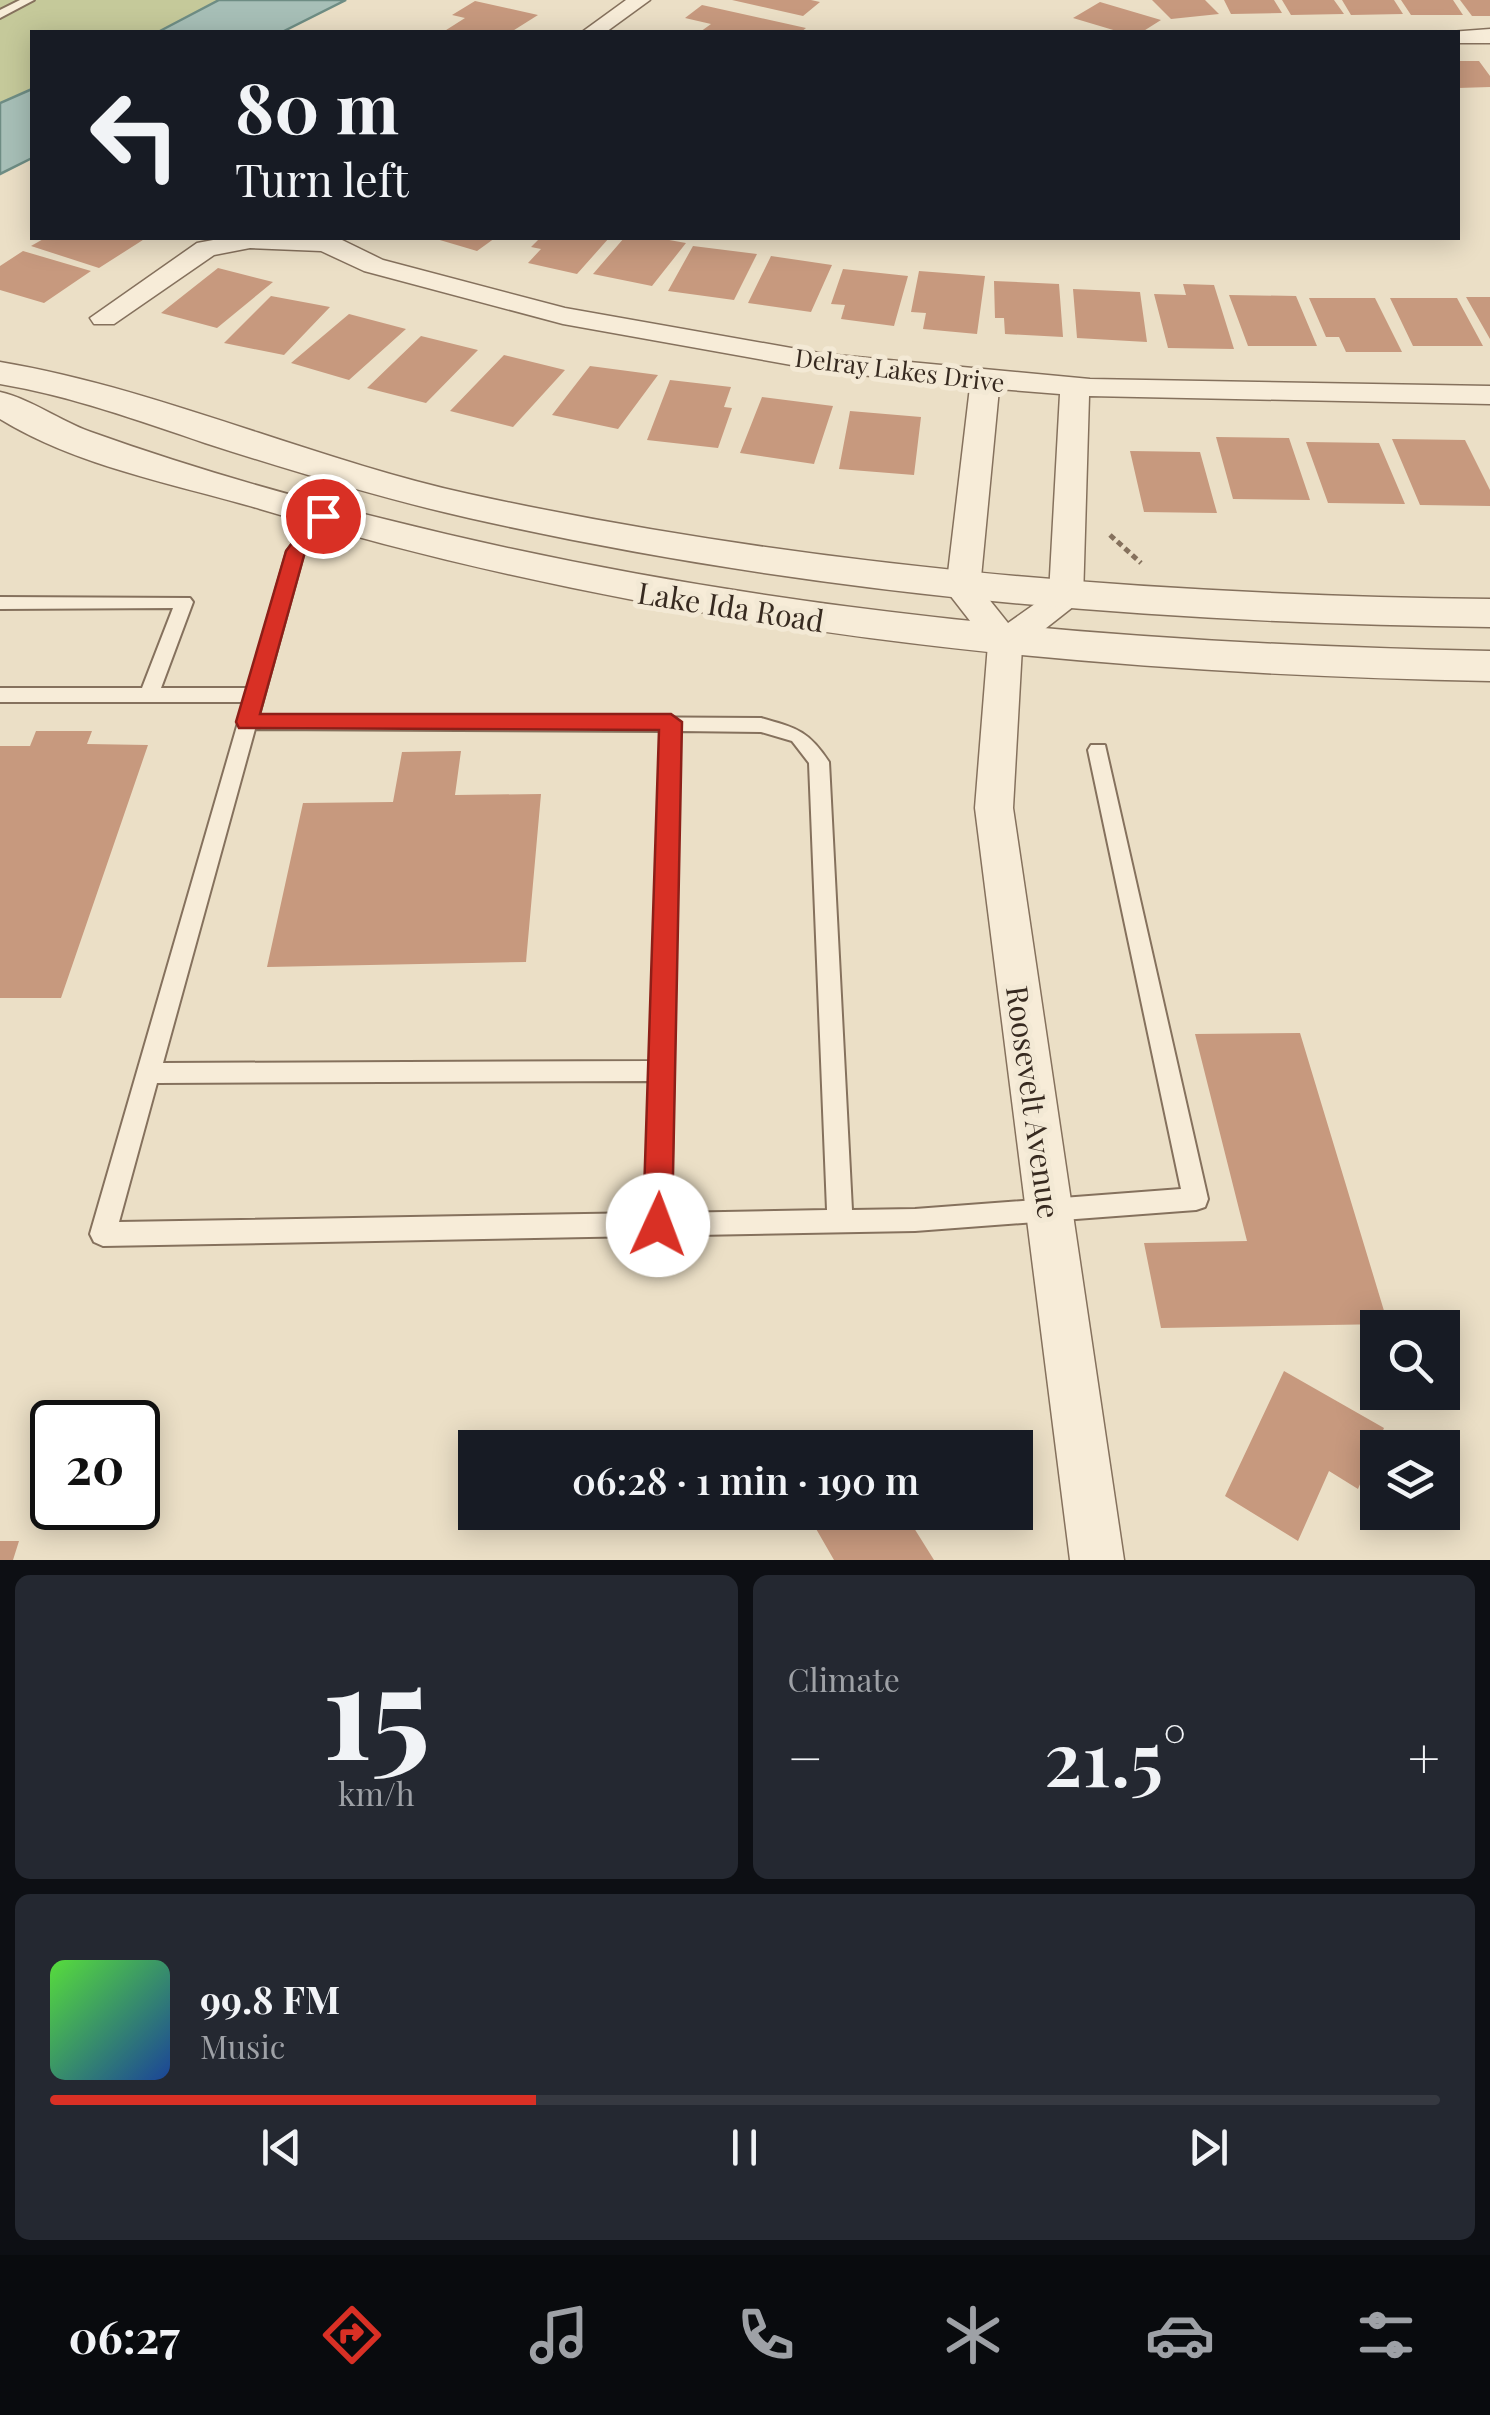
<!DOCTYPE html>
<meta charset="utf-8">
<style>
body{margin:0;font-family:"Playfair Display",serif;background:#242831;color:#f1f3f6;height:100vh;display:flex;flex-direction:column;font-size:38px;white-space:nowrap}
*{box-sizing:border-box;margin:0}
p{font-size:32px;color:#9ea1a6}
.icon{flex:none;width:55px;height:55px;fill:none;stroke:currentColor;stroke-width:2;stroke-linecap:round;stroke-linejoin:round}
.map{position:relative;height:1560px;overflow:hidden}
.side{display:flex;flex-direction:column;gap:15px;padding:15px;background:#0d0f14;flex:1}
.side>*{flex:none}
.guide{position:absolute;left:30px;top:30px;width:1430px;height:210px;border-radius:0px;box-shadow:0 5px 25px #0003;background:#171b24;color:#f1f3f6;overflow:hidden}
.controls{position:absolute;left:1360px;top:1310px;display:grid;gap:20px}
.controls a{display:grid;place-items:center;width:100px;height:100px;border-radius:0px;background:#171b24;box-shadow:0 5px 25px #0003;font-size:50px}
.speed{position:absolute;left:30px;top:1400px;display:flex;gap:20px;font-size:50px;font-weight:700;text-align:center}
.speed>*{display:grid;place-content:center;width:130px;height:130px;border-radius:50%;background:#171b24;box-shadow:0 5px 25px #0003;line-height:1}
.speed .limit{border:5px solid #111;border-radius:15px;background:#fff;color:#111}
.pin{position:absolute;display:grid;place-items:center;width:85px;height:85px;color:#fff;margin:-42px;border:5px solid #fff;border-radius:50%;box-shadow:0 2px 10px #0007}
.me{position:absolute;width:110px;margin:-55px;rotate:2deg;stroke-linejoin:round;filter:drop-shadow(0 0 8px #0008)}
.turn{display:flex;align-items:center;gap:35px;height:210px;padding:0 40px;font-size:45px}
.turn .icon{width:130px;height:130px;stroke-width:2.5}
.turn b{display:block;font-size:70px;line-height:85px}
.big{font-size:75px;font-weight:600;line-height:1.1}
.side .widget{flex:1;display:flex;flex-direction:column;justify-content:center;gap:15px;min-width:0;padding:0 35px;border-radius:15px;background:#242831}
.side .dial{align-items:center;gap:0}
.dial b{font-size:130px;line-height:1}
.song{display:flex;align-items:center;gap:30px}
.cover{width:120px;height:120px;border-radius:15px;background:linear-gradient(135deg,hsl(110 70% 55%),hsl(220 70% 35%))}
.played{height:10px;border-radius:5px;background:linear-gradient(90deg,#d93025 35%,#363941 35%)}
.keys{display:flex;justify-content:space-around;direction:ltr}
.heat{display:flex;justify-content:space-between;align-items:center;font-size:55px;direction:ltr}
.side .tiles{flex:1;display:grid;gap:15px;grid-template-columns:1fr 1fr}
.widget:last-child{grid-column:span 2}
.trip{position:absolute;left:458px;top:1430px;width:575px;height:100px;border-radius:0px;background:#171b24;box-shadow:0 5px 25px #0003;font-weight:600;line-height:100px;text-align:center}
.tab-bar{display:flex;height:160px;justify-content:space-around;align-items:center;background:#090b0e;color:#9ea1a6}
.tab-bar .icon{width:70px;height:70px}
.tab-bar .current{color:#d93025}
.tab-bar b{font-size:45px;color:#f1f3f6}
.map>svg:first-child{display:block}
</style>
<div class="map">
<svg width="1490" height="1560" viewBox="0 0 1490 1560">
<rect width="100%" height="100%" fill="#ebdfc6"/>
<path fill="#c5c99a" d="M0,0h219l-61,32h-126v57l-32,14z"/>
<path fill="#a7bfb7" stroke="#6e8d84" stroke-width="2.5" d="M219,0h127l-64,32h-124z
M32,89v69l-32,16v-71z"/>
<path fill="#c7997e" d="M732,0h79l9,2 -17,14z
M1152,0h53l14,14 -48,5z
M1224,0h50l8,13 -51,1z
M1282,0h52l10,14 -53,1z
M1342,0h52l9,14 -52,1z
M1401,0h52l10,15h-52z
M1460,0h30v16h-18z
M475,1l63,14 -27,17h-68l22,-14 -13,-3z
M1100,2l61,18 -19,12h-22l-47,-14z
M702,5l104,23 -5,4h-101l11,-8 -26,-6z
M1458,61h21l11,15v11l-32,1z
M45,238h101l-47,30 -68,-22z
M433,238h62l-18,13z
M540,238h69l-32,36 -49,-11 13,-14 -10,-2z
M624,238h34l28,5 -34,43 -59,-12z
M693,246l64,8 -23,46 -66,-9z
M23,251l68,20 -47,32 -44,-13v-24z
M771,256l61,9 -21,47 -63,-9z
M218,268l55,14 -56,46 -56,-15z
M843,269l65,7 -14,50 -53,-7 4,-14 -14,-1z
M919,271l66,5 -8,58 -54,-5 3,-16 -15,-1z
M994,281l65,3 4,53 -58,-3 -1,-16h-9z
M1183,284l31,1 20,64 -66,-1 -14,-54 32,1z
M1073,289l67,3 7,50 -70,-4z
M1229,295l67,1 21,50h-69z
M271,296l59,11 -46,48 -60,-12z
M1466,297h24v42z
M1309,298h66l27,54h-56l-7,-15h-13z
M1390,298h67l26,48h-70z
M349,314l57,15 -57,51 -58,-17z
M421,336l57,14 -52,53 -59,-15z
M504,355l61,15 -52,57 -63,-16z
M590,366l68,9 -40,54 -66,-14z
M670,380l61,7 -7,20 8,1 -14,40 -71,-8z
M762,397l71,9 -19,58 -74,-11z
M850,411l71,6 -7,58 -75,-6z
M1216,437l73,1 21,62 -77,-1z
M1392,439l73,1 25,50v16l-70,-1z
M1306,442l73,1 26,61 -77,-1z
M1130,451l70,1 17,61 -73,-1z
M36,731h56l-5,13 61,1 -87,253h-61v-252h30z
M461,751l-6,44 86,-1 -15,168 -259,5 36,-164 90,-1 9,-50z
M1300,1033l88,291 -227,4 -17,-85 103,-2 -52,-207z
M1284,1371l100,57 -26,61 -29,-18 -31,70 -73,-45z
M840,1512h64l30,48h-100l-19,-33z
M0,1541h19l-6,19h-13z"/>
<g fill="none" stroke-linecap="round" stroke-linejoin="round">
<g stroke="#85715d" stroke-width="4">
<path id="service" d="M20,0h14l-34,18v-8z
M323,511l9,5 -28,36 -45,163 502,3c35,10 47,12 68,44l23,448 63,-1 266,-20 -93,-439 3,-5h14l103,454 -3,8 -9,3 -281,21 -812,15 -9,-4 -4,-8 154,-532h-244v-14h142l31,-80 -173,1v-12l190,1 3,4 -32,86h87l39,-137 30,-39zM255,729l406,2 -10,330 -488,2zM680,731l81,1 31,9 17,22 18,447 -156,3zM650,1081l-4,132 -527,9 38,-139z"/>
</g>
<g stroke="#85715d" stroke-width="3">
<path id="minor" d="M626,0h24l-44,32h-24z
M1490,29v14h-32v-11h-8z
M224,238h114l45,22 182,48 260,46 265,25 400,7v18l-401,-8 -6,203 -61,48 -9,161 111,752h-54l-95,-752 13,-164 -42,-54 24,-203 -145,-16 -262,-47 -199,-53 -43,-20 -71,-3 -36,7 -100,69h-20l-4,-6 107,-75zM999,389l61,5 -11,200 -41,29 -28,-35z"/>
</g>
<g stroke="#85715d" stroke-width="3">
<path id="tertiary" d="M0,362c160,27 310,97 469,132 336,73 677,101 1021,105v28c-344,-4 -685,-33 -1021,-109 -89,-20 -177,-47 -264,-75 -68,-23 -134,-47 -205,-59z
M0,392c31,7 60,29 91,40 95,34 195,63 293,87 364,92 732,125 1106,132v30c-421,-8 -825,-50 -1230,-172 -85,-25 -184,-43 -260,-90z"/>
</g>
<path stroke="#85715d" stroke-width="5" stroke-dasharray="6 4" stroke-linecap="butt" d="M1110,535l31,28"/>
<use href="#service" fill="#f7ecd8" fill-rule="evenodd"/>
<use href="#minor" fill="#f7ecd8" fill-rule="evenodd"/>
<use href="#tertiary" fill="#f7ecd8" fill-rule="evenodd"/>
</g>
<path fill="#d93025" stroke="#8d1f18" stroke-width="2.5" d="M323,509l10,7 -28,36 -45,162h411l11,8 -10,503 -4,9 -10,4 -11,-4 -4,-9 16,-495 -420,-2 -3,-6 50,-171 30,-40z"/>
<g text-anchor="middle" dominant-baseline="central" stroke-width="10" stroke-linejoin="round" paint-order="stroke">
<g font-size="25" fill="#372a20" stroke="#f3e9d5">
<text transform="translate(900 369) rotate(7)">Delray Lakes Drive</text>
</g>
<g font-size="30" fill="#372a20" stroke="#f3e9d5">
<text transform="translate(731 606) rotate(9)">Lake Ida Road</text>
<text transform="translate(1034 1102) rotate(82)">Roosevelt Avenue</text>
</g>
</g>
</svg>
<div class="controls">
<a><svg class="icon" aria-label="search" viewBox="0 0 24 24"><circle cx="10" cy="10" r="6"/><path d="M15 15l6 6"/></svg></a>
<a><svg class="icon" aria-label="layers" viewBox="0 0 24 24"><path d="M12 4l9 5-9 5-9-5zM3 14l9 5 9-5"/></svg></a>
</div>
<div class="speed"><div class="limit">20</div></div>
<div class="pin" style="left:323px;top:516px;background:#d93025"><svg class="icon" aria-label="arrive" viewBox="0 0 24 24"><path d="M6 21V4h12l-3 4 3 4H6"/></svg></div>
<svg class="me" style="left:658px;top:1225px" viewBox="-20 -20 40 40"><circle r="19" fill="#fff"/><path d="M0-13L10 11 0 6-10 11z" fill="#d93025"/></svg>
<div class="trip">06:28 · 1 min · 190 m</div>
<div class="guide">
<div class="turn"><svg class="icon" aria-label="left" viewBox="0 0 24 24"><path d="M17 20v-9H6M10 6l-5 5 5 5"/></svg><div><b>80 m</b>Turn left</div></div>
</div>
</div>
<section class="side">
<div class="tiles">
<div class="widget dial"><b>15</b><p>km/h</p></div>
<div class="widget"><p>Climate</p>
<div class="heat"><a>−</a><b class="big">21.5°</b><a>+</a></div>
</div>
<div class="widget">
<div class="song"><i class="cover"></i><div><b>99.8 FM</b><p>Music</p></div></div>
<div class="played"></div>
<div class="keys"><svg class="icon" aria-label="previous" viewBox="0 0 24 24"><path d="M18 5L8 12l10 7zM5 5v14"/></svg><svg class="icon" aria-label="pause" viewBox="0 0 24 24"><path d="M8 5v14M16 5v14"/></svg><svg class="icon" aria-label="next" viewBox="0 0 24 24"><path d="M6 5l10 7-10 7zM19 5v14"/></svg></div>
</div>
</div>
</section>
<nav class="tab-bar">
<b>06:27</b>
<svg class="icon current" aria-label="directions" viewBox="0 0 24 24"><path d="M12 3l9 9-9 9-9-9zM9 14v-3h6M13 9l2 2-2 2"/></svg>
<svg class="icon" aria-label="music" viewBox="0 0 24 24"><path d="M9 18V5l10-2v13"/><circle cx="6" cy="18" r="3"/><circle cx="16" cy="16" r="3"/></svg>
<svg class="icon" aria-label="phone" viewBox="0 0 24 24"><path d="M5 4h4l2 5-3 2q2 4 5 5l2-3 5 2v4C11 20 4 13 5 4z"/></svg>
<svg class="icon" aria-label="climate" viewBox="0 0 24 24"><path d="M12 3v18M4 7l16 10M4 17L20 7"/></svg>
<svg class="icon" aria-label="car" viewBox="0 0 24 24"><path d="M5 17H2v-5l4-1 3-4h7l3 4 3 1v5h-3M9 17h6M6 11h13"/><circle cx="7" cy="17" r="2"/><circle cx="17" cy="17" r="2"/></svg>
<svg class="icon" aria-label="filters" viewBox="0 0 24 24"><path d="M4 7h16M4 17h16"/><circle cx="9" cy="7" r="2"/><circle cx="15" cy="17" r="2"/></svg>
</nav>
